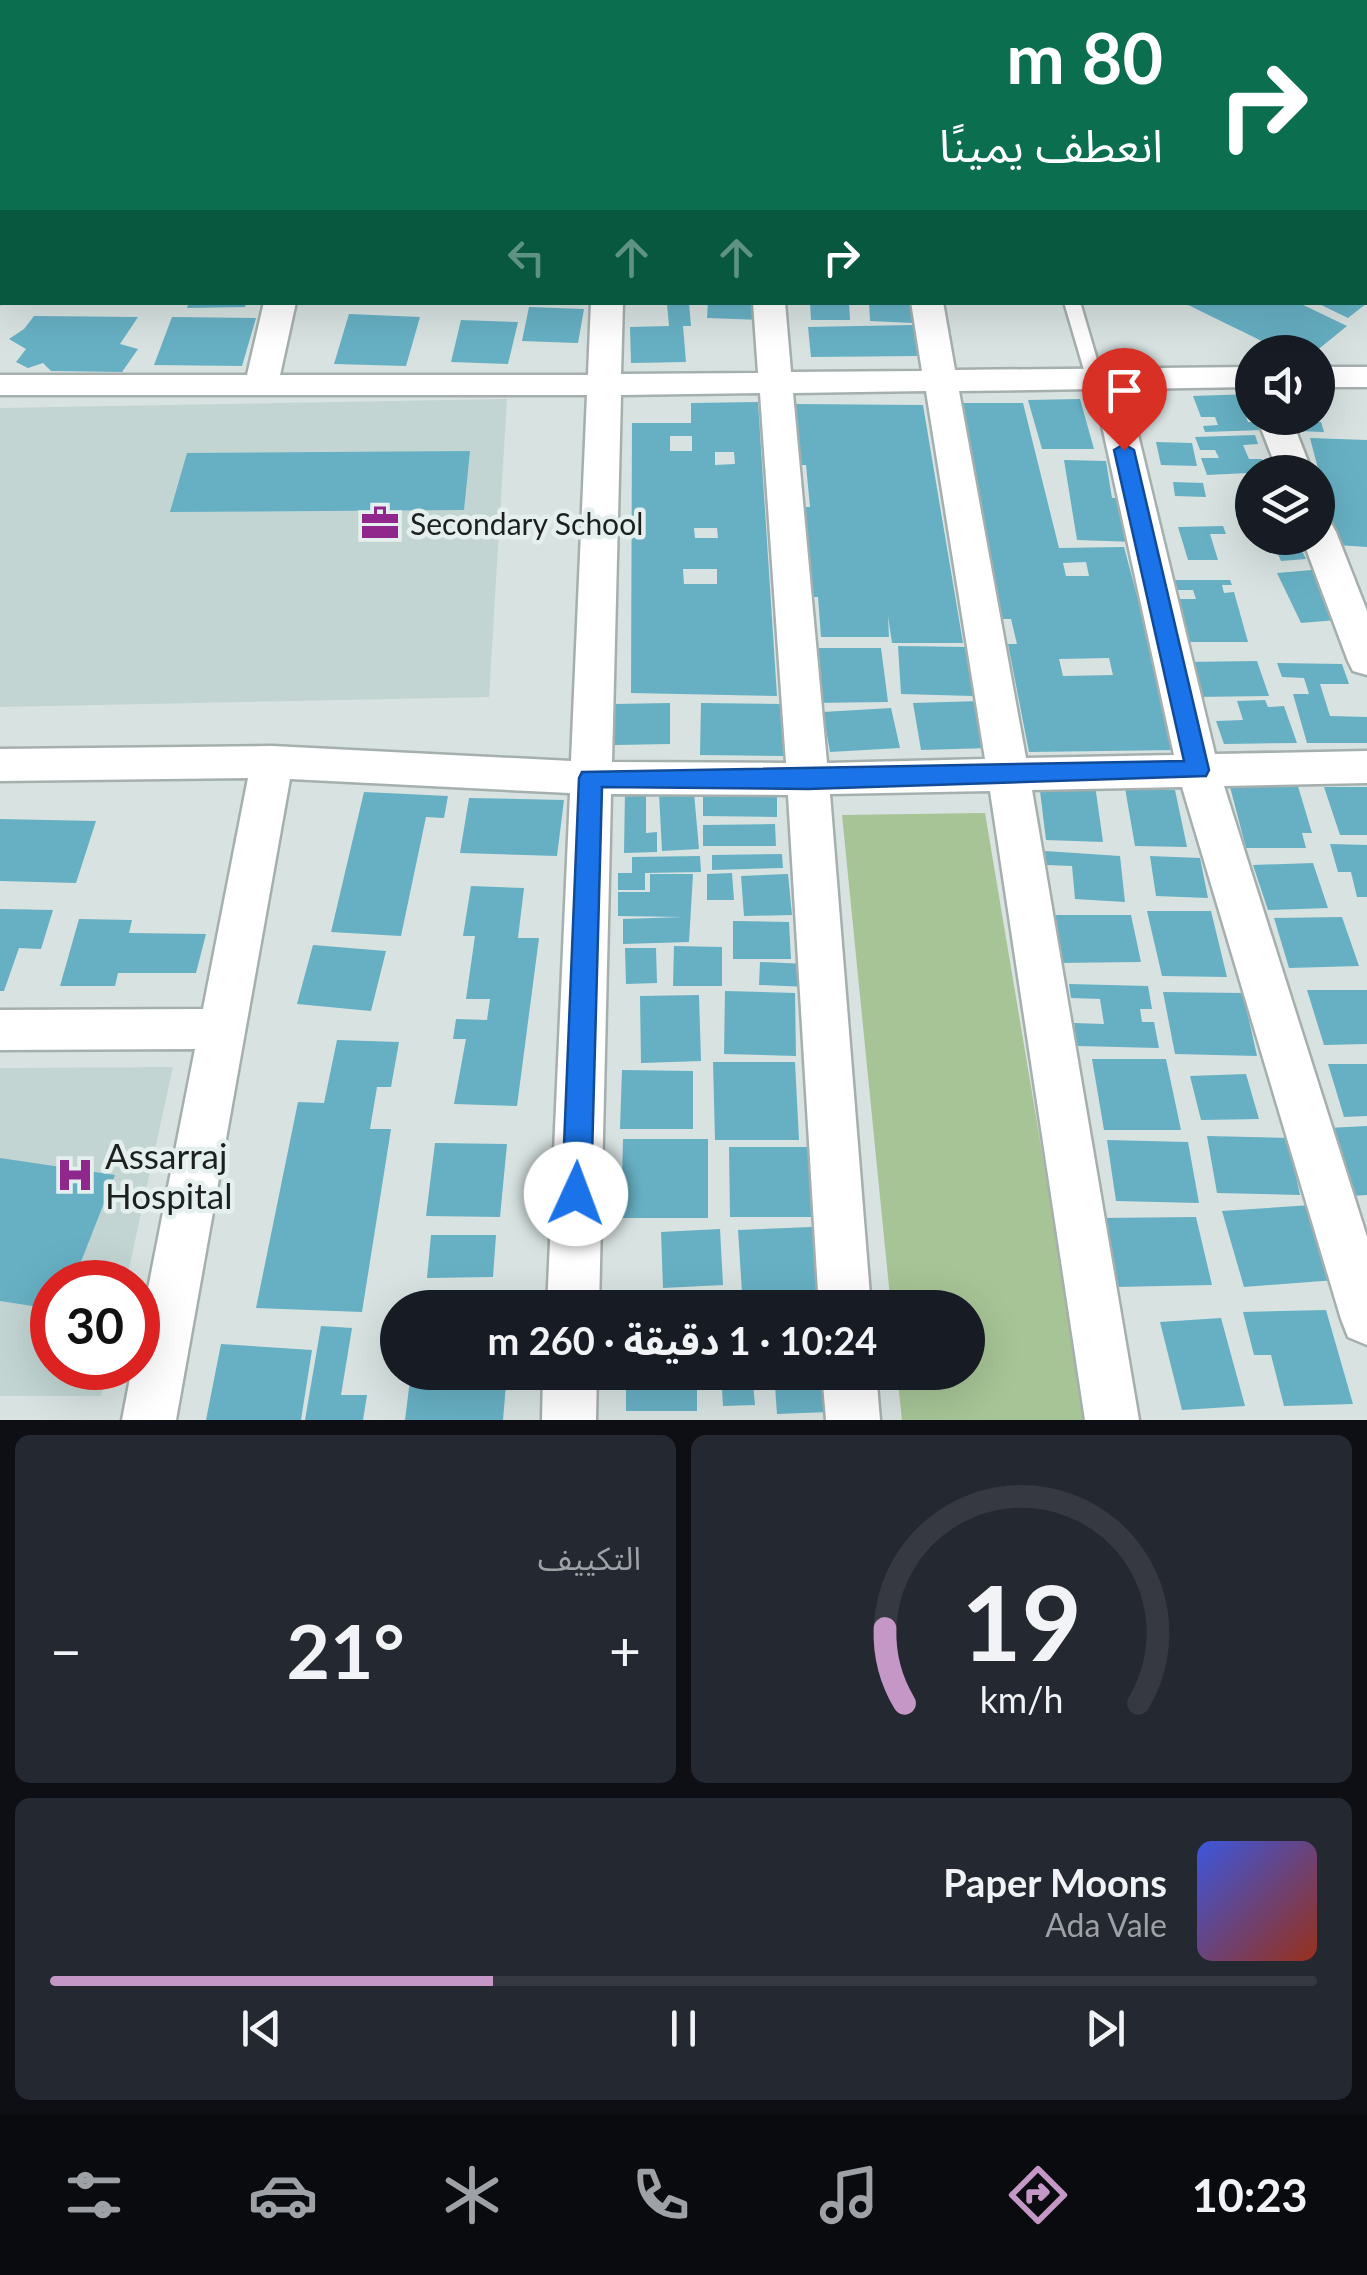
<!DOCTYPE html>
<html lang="ar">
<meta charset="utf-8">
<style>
body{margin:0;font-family:Lato,"Noto Sans Arabic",sans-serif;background:#242831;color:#f1f3f6;direction:rtl;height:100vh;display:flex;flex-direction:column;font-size:38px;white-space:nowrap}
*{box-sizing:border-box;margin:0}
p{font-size:32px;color:#9ea1a6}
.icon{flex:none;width:55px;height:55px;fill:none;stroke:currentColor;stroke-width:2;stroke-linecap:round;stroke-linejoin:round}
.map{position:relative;height:1420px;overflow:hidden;direction:ltr}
.drawer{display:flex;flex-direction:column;gap:15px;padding:15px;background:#0d0f14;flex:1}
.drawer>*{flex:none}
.guide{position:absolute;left:0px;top:0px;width:1368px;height:305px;box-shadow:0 10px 40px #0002;direction:rtl;background:#0b6e4f;color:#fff;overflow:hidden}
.tools{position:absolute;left:1235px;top:335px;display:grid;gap:20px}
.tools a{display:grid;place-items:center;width:100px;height:100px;border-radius:50%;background:#171b24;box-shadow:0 10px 40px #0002;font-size:50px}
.speed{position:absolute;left:30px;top:1260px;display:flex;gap:20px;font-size:50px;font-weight:700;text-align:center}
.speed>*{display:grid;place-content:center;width:130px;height:130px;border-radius:50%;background:#171b24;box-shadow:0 10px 40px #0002;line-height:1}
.speed .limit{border:15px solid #d22;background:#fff;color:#111}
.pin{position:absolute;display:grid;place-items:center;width:85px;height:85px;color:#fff;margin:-102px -42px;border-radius:50% 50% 50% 0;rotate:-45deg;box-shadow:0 0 10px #0007}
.pin .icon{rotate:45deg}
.me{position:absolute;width:110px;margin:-55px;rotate:2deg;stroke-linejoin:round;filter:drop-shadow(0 0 8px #0008)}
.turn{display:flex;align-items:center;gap:35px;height:210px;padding:0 40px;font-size:45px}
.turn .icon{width:130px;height:130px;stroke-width:2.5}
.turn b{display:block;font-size:70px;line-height:85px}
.lanes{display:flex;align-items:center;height:95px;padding:0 40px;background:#0003;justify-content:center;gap:50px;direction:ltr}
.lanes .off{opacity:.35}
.big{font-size:75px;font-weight:700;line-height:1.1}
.drawer .widget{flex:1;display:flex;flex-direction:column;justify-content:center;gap:15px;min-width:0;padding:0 35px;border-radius:15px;background:#242831}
.drawer .dial{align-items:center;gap:0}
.dial svg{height:260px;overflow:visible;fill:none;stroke:#363941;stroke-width:7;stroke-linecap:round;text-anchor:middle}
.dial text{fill:#f1f3f6;stroke:none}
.song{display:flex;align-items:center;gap:30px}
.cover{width:120px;height:120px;border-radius:15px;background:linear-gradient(135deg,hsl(230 70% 55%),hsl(10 70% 35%))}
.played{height:10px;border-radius:5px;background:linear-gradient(90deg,#c597c7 35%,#363941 35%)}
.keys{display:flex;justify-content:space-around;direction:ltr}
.heat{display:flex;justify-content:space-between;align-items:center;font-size:55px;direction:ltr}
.drawer .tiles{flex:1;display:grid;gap:15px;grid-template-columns:1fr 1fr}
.widget:last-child{grid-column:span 2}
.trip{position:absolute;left:380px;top:1290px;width:605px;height:100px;border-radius:50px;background:#171b24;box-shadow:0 10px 40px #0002;font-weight:700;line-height:100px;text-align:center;direction:rtl}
.menu{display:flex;height:160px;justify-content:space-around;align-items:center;background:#090b0e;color:#9ea1a6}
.menu .icon{width:70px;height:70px}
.menu .active{color:#c597c7}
.menu b{font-size:45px;color:#f1f3f6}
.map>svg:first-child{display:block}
</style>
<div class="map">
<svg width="1367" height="1420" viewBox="0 0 1367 1420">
<rect width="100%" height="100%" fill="#d7e2e1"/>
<path fill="#c2d5d3" d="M507,399l-18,298 -489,10v-299z
M173,1067l-47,215h-74v86h56l-7,28h-101v-328z"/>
<path fill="#a6c496" d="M985,813l102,607h-185l-5,-47 71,-1v-64l-77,-1 -49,-492z"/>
<path fill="#67b0c4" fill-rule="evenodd" d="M189,302h57l-1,5 -58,1z
M708,302h55l-1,18 -55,-2z
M810,302h39l1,18h-39z
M869,302h43l1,21 -43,-2z
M1182,302h115l50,24 -32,26h-31z
M1315,302h52v1l-19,15z
M689,303l2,23h-8l3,36 -55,1 -1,-36 39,-1 -2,-22z
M529,307l55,2 -6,34 -56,-2z
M349,314l71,3 -14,49 -72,-2z
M34,316l104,1 -18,27 18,5 -16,23 -71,-1 -8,-8 -15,5 -12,-6 10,-13 -17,-10 15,-10z
M172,317l84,1 -14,48 -88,-1z
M461,320l57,2 -10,42 -57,-2z
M913,325l6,31 -108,1 -3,-30z
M1252,394v15h-9l5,13h11l3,8 -57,2 -2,-6 15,-1 -3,-8h-14l-8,-21z
M1080,399l14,50h-52l-14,-49z
M758,402l19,294 -146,-3 1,-270h59v-20zM670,436h22v15h-22zM715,452h19l1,12 -20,1zM694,528h23l1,10h-23zM683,569h34v15h-33z
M957,403h66l36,145 65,-1 54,203 -149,2 -21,-108h9l-6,-25h-13zM1086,562l3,14h-23l-3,-13zM1109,658l4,17 -50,1 -4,-17z
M795,404l128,1 40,238h-71l-4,-27 1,21h-68l-3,-40h-6l-8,-90h6l-4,-42h-6z
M1293,421l28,1 3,10 -28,-1z
M1255,435l3,9 -15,1 6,14h13l6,13 -61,3 -6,-17h18l-4,-8h-15l-5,-13z
M1310,438l57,2v107l-29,-2z
M1156,442l36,1 5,23 -36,-1z
M470,451l-6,59 -294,2 17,-59z
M1064,460l42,1 6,37h15l8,44 -58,-2z
M1173,482l30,1 3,14 -31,-1z
M1237,493l15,1v26h-8z
M1223,526l3,8h-16l8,26h-30l-10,-33z
M1296,538l10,21 -25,2 -10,-22z
M1312,570l25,50 -36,3 -24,-50z
M1172,580h58l2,5h-10l2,8 10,-1 14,50h-60l-11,-43h19l-3,-9h-18z
M898,646l70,1 5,49 -72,-2z
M804,648h77l7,54 -80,1z
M1257,661l12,35 -75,1 -11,-35z
M1277,663l65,1 7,20h-29l10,32 37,1v26h-60l-14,-49h16l-5,-16 -22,-1z
M1265,700l3,7 16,-1 13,37 -73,1 -8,-23 27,-1 -6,-19z
M980,701l10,47 -69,2 -8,-47z
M670,703v41l-55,1 -1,-41z
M701,703l81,1 2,52 -84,-1z
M891,708l9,40 -70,4 -7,-40z
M1039,783l56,2 8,57 -57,-2z
M1229,783h68l15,50h-10l4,15h-60z
M1324,787h43v48h-27z
M1125,788l50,2 12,57 -52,-1z
M625,790h21v43l11,-1v20l-33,1z
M703,791l74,2v24l-74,-1z
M364,792l84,4 -4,22 -18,-1 -25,119 -70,-4z
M694,793l5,56 -37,2 -3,-57z
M469,798l95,2 -7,56 -97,-3z
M0,819l96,2 -20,62 -76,-2z
M775,824l1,22h-73v-21z
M1330,844l37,1v52h-10l-6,-25h-13z
M1045,851l75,5 5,46 -50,-3 -3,-33 -26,-1z
M782,854l1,14 -71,2v-15z
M700,856l1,16 -56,1v17h-27v-17h14v-16z
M1150,856l50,2 8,40 -52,-2z
M1313,863l15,45 -60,2 -15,-45z
M732,873l2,27h-27v-26z
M650,874h43l-4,68 -66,2v-25l60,-2 -65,-1v-24h32z
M788,874l4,41 -48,1 -3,-40z
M471,886l53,2 -6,50h21l-22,168 -63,-2 12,-65h-13l3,-20 31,1 3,-21h-24l9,-63h-12z
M0,909l53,1 -12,39 -22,-1 -15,43h-4z
M1147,911h64l16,66 -65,-1z
M1046,915h85l10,47 -86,1z
M1342,917l17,49 -70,2 -15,-50z
M79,919l53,1 -3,13 77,1 -10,39h-78l-3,13h-55z
M733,921l56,1 2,37h-58z
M313,945l73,6 -15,60 -74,-7z
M674,946l48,1v39h-49z
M625,948h31l1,35 -31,1z
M760,962l48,2v23l-49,-2z
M1069,984l79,2 4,23h-12l2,13h12l5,26 -82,-2 -3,-23 30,1 -4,-25 -29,-1z
M1307,990h60v54l-43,1z
M725,991l70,2 1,63 -72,-2z
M1163,992l80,1 14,63 -82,-2z
M699,995l2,66 -60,2 -1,-67z
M337,1040l62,2 -8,45h-14l-7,42h21l-29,183 -106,-4 42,-206 26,1z
M1092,1059h74l15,71h-77z
M713,1062h82l4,78h-84z
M1328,1064h39v52l-23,1z
M622,1070l71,1v58h-73z
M1246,1074l13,45 -58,1 -11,-44z
M1367,1126v69l-17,1 -22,-68z
M1207,1136l81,2 12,57 -83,-2z
M623,1139h85v79h-87z
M1107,1140l81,2 11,61 -83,-2z
M435,1143l72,1 -7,73 -74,-1z
M729,1147h84l4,70h-87z
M0,1158l115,17 -42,107h-21v27l-52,-8z
M1312,1205l24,75 -92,7 -22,-76z
M1196,1217l16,68 -98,2 -14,-69z
M812,1227l8,81h-77l-5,-78z
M720,1229l3,56 -60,3 -2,-56z
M431,1235h65l-3,42 -66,1z
M422,1292l91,2 -1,14h-92z
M1326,1310l27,94 -69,2 -13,-51h-17l-11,-43z
M1221,1318l24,88 -63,4 -22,-88z
M321,1326l31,2 -11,67h26l-4,25h-58z
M221,1344l91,6 -11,70h-95z
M411,1372h96l-4,48h-98z
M626,1372h71v39h-71z
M721,1372h31l3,33 -32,1z
M774,1372h50l4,40 -51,2z"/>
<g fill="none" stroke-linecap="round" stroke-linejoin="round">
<g stroke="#a5afae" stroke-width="5">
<path id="lane" d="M0,192h2v8h-2z
M1064,302h16l23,78 -2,4h-12l-2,-4z"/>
</g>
<g stroke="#a5afae" stroke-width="5">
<path id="street" d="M0,0h234l-232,2 -2,8z
M605,0h26v2h-25z
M732,0h26v2h-25z
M864,0h26l1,2h-25z
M979,0h26v2h-25z
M1107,0h26l1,2h-25z
M1228,0h26l1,2h-25z
M1353,0h14v10l-2,-8z
M1365,90h2v16h-2z
M0,111h2v16h-2z
M1365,251h2v22h-2z
M0,279l4,23 -4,1z
M264,302h32l-16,73h308l3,-73h32l-2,72 137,-1 -5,-71h32l6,70 131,-1 -11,-69h32l12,68 297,-3v20l-125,2 88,365 152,-3v32l-143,3 143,451v108l-19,-8 -7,-18 -159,-532 -150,3 107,630h-54l-95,-629 -160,3 41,514h-52l-31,-513 -177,-1 -12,514h-52l23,-515 -280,-14 -114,641h-54l10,-52h6v-28l57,-291 -195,1v-40l203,-1 45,-231 -248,3v-32l272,-3 299,15 16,-366h-587v-20h247zM1094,389l80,366 -148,3 -67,-367zM926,391l59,368 -158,4 -34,-370zM760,393l26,370 -174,-1 9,-367z
M1318,367h49v20h-49z
M1257,418h34l21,54h-34z
M1318,520l13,3 5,9 31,79v64l-14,-4 -5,-10 -46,-123h16z
M543,1372h54l-1,48h-54z
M822,1372h54l4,48h-54z"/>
</g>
<use href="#lane" fill="#fff" fill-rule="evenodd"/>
<use href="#street" fill="#fff" fill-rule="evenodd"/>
</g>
<path fill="#1a73e8" stroke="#114b97" stroke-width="2.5" d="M1124,444l10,6 75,320 -3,6 -398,13 -206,-2 -11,407 -4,9 -11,4 -10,-4 -4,-9 17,-416 3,-6 602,-11 -70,-311z"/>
<defs>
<g id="office-bare" transform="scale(3)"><path d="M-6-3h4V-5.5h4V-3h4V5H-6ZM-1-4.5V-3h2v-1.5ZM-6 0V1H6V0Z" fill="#8f278d" stroke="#e5efee" stroke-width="2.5" paint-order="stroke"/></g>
<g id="hospital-bare" transform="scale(3)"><path d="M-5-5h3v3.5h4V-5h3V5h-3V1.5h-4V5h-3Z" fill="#8f278d" stroke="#e5efee" stroke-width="2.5" paint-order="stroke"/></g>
</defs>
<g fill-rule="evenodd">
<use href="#office-bare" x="380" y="523"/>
<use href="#hospital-bare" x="75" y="1175"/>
</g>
<g text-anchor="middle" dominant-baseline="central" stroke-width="9" stroke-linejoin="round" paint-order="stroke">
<g font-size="30" fill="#1c201f" stroke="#e5efee" text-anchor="start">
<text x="410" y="523">Secondary School</text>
</g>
<g font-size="35" fill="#1c201f" stroke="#e5efee" text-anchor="start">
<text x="105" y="1155">Assarraj<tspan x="105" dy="40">Hospital</tspan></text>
</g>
</g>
</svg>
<div class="tools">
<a><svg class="icon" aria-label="sound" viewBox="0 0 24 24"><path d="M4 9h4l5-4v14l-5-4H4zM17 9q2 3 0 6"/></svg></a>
<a><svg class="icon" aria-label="layers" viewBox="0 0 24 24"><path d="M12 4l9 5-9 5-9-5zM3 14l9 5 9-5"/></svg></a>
</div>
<div class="speed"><div class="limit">30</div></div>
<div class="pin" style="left:1124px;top:450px;background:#d93025"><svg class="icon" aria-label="arrive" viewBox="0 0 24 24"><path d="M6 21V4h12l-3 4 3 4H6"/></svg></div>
<svg class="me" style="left:576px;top:1194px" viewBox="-20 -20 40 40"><circle r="19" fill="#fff"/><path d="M0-13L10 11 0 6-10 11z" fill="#1a73e8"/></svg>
<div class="trip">10:24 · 1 دقيقة · 260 m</div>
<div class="guide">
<div class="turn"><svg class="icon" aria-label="right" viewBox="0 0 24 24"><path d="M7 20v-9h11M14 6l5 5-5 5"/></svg><div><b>80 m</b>انعطف يمينًا</div></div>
<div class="lanes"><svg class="icon off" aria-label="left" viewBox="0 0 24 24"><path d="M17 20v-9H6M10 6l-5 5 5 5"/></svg><svg class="icon off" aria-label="ahead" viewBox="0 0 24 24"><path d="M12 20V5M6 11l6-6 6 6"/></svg><svg class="icon off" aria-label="ahead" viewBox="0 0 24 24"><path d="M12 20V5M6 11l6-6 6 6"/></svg><svg class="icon" aria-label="right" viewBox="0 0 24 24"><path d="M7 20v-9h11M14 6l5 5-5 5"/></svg></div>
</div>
</div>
<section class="drawer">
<div class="tiles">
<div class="widget dial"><svg viewBox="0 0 100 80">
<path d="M14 69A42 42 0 1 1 86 69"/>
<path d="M14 69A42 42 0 0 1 8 46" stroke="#c597c7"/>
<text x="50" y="56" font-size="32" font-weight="700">19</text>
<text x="50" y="72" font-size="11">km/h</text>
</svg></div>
<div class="widget"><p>التكييف</p>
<div class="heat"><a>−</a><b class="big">21°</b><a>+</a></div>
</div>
<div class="widget">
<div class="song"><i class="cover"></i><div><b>Paper Moons</b><p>Ada Vale</p></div></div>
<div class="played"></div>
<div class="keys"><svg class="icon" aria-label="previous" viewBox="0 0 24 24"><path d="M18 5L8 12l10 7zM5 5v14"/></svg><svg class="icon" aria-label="pause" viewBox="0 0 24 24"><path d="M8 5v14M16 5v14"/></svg><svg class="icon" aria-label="next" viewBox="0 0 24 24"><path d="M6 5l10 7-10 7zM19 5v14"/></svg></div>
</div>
</div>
</section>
<nav class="menu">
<b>10:23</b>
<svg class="icon active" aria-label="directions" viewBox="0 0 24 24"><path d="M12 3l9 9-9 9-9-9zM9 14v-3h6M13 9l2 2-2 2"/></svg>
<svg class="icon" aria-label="music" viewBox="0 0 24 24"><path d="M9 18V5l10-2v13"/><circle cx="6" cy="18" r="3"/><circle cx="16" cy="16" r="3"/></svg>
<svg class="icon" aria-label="phone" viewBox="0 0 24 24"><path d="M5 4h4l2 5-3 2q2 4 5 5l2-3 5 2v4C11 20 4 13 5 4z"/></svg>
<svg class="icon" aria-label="climate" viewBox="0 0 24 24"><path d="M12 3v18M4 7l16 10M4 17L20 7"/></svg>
<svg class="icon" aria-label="car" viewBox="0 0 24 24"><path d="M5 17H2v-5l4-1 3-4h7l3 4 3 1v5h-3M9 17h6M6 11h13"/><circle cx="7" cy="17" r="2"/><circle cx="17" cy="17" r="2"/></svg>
<svg class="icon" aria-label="filters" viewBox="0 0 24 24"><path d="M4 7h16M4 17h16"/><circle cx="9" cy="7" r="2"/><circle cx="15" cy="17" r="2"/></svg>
</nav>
